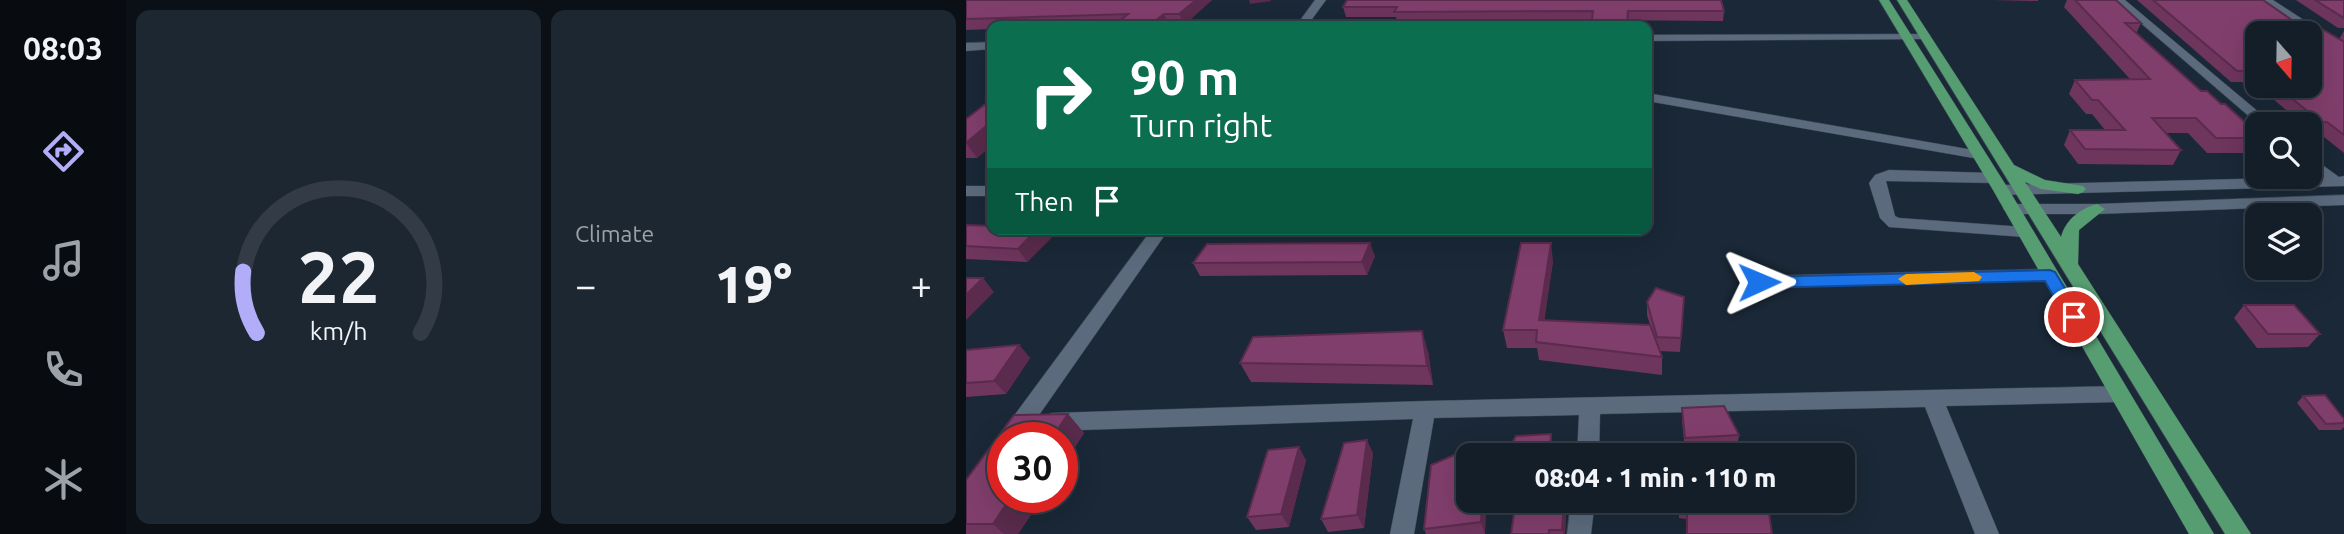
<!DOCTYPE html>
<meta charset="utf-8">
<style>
body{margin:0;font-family:Ubuntu,sans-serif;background:#1d2731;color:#f1f3f6;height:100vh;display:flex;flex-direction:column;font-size:26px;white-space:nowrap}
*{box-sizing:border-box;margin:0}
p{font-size:23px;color:#9da2a8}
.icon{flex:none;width:38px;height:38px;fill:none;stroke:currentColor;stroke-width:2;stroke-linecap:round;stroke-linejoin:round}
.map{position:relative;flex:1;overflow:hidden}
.sheet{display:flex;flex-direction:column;gap:10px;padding:10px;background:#0b1017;width:840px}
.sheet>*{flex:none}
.top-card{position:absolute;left:21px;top:21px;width:665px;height:214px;border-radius:14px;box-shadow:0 7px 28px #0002,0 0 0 2px #333c46;background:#0b6e4f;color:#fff;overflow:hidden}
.needle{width:46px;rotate:160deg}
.buttons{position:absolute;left:1279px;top:21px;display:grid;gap:14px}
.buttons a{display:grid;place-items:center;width:77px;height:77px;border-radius:14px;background:#141e29;box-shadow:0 7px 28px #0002,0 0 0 2px #333c46;font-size:35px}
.speed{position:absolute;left:21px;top:422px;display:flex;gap:14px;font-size:35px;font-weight:700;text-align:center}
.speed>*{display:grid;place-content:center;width:91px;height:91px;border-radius:50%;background:#141e29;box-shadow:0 7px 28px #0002,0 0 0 2px #333c46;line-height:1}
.speed .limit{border:10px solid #d22;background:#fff;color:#111}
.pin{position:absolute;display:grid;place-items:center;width:60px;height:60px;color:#fff;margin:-30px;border:4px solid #fff;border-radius:50%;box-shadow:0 2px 7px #0007}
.me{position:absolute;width:77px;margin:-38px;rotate:89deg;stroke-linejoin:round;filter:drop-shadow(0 0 5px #0008)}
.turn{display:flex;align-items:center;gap:24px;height:147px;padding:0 28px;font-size:32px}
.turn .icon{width:91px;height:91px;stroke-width:2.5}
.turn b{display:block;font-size:49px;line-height:60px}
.then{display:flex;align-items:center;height:66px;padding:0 28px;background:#0003;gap:14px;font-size:26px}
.big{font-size:52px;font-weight:800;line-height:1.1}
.sheet .tile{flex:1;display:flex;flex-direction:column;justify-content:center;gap:10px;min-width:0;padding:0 24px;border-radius:14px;background:#1d2731}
.sheet .dial{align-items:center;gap:0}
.dial svg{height:182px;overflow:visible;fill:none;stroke:#333c46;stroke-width:7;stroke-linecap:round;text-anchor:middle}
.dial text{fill:#f1f3f6;stroke:none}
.heat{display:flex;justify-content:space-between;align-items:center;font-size:38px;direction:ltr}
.sheet .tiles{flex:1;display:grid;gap:10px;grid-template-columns:repeat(2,1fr)}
.trip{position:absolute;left:490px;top:443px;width:399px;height:70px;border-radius:14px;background:#141e29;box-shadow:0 7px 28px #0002,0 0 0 2px #333c46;font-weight:800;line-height:70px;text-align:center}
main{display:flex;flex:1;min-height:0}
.tabs{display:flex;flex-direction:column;width:126px;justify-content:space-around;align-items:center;background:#080c10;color:#9da2a8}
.tabs .icon{width:49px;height:49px}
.tabs .current{color:#b2adf9}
.tabs b{font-size:32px;color:#f1f3f6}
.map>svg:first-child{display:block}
</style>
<main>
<nav class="tabs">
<b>08:03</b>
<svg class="icon current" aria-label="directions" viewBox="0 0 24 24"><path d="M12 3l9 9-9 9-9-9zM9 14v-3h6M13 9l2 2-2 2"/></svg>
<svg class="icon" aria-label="music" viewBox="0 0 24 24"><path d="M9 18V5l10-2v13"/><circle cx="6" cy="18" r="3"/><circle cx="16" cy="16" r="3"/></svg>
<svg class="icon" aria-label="phone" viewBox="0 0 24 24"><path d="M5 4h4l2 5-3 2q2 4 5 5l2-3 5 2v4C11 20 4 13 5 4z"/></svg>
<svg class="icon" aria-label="climate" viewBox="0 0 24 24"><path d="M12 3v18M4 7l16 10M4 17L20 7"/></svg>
</nav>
<section class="sheet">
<div class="tiles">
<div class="tile dial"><svg viewBox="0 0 100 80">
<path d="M14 69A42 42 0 1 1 86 69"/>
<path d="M14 69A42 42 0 0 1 8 42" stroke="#b2adf9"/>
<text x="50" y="56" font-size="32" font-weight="700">22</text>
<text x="50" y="72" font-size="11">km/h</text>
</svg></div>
<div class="tile"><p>Climate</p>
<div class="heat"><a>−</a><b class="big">19°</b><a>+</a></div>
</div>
</div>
</section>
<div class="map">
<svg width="1378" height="534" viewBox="0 0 1378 534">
<rect width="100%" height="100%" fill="#1a2837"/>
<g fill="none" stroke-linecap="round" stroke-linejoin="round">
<g stroke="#394551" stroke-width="1">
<path id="minor" d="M349,0h11l-19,26h-11z
M1148,0h11l148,124h-15z
M1295,0h12l71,46v9z
M960,34l4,1v4l-283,2v-6z
M26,42v7l-26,2v-8z
M681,93l332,58 7,4 -7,4 -332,-58z
M1344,156l29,21 5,-1v10l-343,9 -8,-5 8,-5 320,-8 -11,-9z
M923,170l104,3 8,5 -8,5 -107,-2 9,35 4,2 125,9 8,5 -8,5 -135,-10 -9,-9 -11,-35 6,-8z
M0,186h26v10h-26z
M1378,195v10l-247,9h-86l-8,-5 8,-5h86z
M186,229h17l-146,209h-20l-1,6 -3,-6 3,-6z
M1084,269l9,6 -3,4 -297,9 -9,-6 9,-6z
M1153,386l7,2 3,6 -3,6 -7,2 -173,4 53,128h-24l-50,-127 -325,7 -1,41h-22l2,-40 -145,3 -20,116h-24l23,-115 -361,12 -8,-3 -3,-6 3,-6 8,-3 373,-12z
M605,500h24l-4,34h-24z"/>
</g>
<g stroke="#394551" stroke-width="1">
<path id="major" d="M913,0h10l120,190 205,344h-25l-196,-344z
M931,0h10l107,165 31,15 38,6 3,3 -3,3 -5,2 -37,-5 -16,-7 36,55c5,-18 19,-28 36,-33l8,5 -26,21 -1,34 173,270h-26z"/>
</g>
<use href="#minor" fill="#5b6b7d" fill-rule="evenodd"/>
<use href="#major" fill="#579d72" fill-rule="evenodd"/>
</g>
<path fill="#6e355d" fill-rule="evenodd" d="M0,0h246l-28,25h-15l-2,1h-175v3l-26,1z
M1025,0h47v1z
M1101,0h49l25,23 -5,11 65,57 20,13 37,30v11l-5,8h-46l-19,-20h-22l15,17 -8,15 -95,-1 -14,-19 6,-15h35l-13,-16h-6l-17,-20 6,-14 55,-1 -66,-72z
M1171,0h126l42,29 34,10 5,-8v122l-25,-20h-6l-3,-3v-6h-7l-30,-25h-11l-20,-17h-11zM1292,33l52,53h-52z
M1330,0h48v28h-6z
M377,7l381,4 -1,10 -131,-1 -195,2 -1,-5h-50z
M26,99v46l-15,13h-11v-39z
M0,225l26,4h57l4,7 -26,26 -61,-3z
M409,256l-8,19 -167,1 -7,-13z
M587,261l-9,59 107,8 -4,-13v-13l36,8 -3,42 -21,-1 3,6v18l-123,-15 -2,-12h-30l-4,-18z
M1278,305l76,29 -12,13 -51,1 -23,-30z
M53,345l11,13 -24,36 -40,3v-47z
M462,351l5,34 -182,-3 -11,-19z
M1337,396l41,23v8l-3,3h-22l-22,-27z
M716,408l57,27 -2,13 -52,3 -3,-30z
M102,414l16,19 -22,34v-29l-59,59h40l-25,37h-52v-54z
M407,453l-9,75 -36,4 -7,-13z
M502,455l18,45 -1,34h-59l-2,-5z
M340,460l-17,67 -33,3 -9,-13z
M713,506l80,6 13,22h-86v-15l-7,-1z
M600,512l-1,22h-54z"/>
<path fill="#5a2b4c" d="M230,0h16l-28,25 -5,-11z
M283,0h22v1l-21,3z
M198,14l5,11 -2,1h-18z
M26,121v24l-15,13 -11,-15z
M71,229h12l4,7 -26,26 -9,-13z
M404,243l5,13 -8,19 -5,-13z
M585,243l2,18 -11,77 -3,-18z
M17,278l11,14 -28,28v-25z
M456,331l6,20 5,34 -6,-19z
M53,345l11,13 -24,36 -12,-13z
M102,414l16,19 -22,34v-29h-10z
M585,434l2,15v6h-3z
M401,440l6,13 -9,75 -7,-13z
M333,447l7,13 -17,67 -8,-13z
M45,497h32l-25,37h-14l-11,-10z
M516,500h4l-1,34 -4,-12z
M598,500l2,12 -1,22h-2z
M795,500h2l-8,25 2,-13z"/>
<path fill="#803e6c" stroke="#5a2b4c" stroke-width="2" d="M0,0h230l-17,14h-15l-15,12h-36l15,-12 -162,5z
M381,0h374l3,11h-96l-1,15h-36l2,-15 -199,1 3,-5h-54z
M1109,0h41l25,23h-16l76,68h6l14,13h4l33,30v4h-42l-20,-20h-44l29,32 -96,-1 -15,-19h55l-27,-30h-6l-17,-20 75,-1z
M1187,0h110l42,29h17l22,13v93l-17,-13h-6l-42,-34h-10l-3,-2h44v-53h-52v45l-10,-7h-11z
M1349,0h29v18z
M26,99v22l-26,22v-24z
M0,225l26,1v3h45l-19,20 -52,-3z
M404,243l-8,19 -169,1 14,-19z
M555,243h30l-12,77 111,5 12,32 -126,-15 1,-12h-34z
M0,278h17l-17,17z
M690,288l28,9 -3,41 -24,-1 -10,-35z
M1278,305h50l26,29h-52z
M456,331l5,35 -187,-3 13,-26z
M53,345l-25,36 -28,2v-33z
M1359,395l19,24v4l-18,1 -23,-28z
M758,406l15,29 -54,3 -3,-30z
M102,414l-16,24h-49v59h8l-18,27h-27v-44l48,-65z
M585,434l-1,21h-45l11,-19z
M401,440l-10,75 -36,4 23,-76z
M333,447l-18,67 -34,3 21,-67z
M500,450l32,5h-30v45h14l-1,22 -57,7 7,-64z
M550,500h48l-2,30h-13v4h-38z
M714,500h81l-4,12h12l3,22h-85v-27l-8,-1z"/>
<path fill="#1a73e8" stroke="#114b97" stroke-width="2" d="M1084,270l5,2 25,41 2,4 -2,5h-12l-23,-41 -286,7 -8,-6 8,-5z"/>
<path fill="#f59e0b" d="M1008,272l8,5 -3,4 -73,4 -8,-6 8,-5z"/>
</svg>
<div class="buttons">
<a><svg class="needle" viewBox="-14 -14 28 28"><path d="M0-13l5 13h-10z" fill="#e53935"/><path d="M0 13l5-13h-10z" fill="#9da2a8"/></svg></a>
<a><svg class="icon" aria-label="search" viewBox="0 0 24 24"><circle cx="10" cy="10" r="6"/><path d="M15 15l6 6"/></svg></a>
<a><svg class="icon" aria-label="layers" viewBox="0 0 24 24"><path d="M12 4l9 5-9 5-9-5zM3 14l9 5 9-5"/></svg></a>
</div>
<div class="speed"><div class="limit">30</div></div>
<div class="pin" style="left:1108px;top:317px;background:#d93025"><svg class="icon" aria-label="arrive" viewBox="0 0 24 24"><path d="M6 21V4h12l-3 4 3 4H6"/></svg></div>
<svg class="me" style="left:793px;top:282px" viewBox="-20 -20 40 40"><path d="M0-17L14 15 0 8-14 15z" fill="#1a73e8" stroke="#fff" stroke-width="4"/></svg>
<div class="trip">08:04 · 1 min · 110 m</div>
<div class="top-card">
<div class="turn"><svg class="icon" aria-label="right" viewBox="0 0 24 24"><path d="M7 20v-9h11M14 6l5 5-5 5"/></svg><div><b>90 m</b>Turn right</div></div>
<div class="then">Then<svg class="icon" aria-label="arrive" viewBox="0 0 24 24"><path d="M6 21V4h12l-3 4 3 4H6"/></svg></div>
</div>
</div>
</main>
